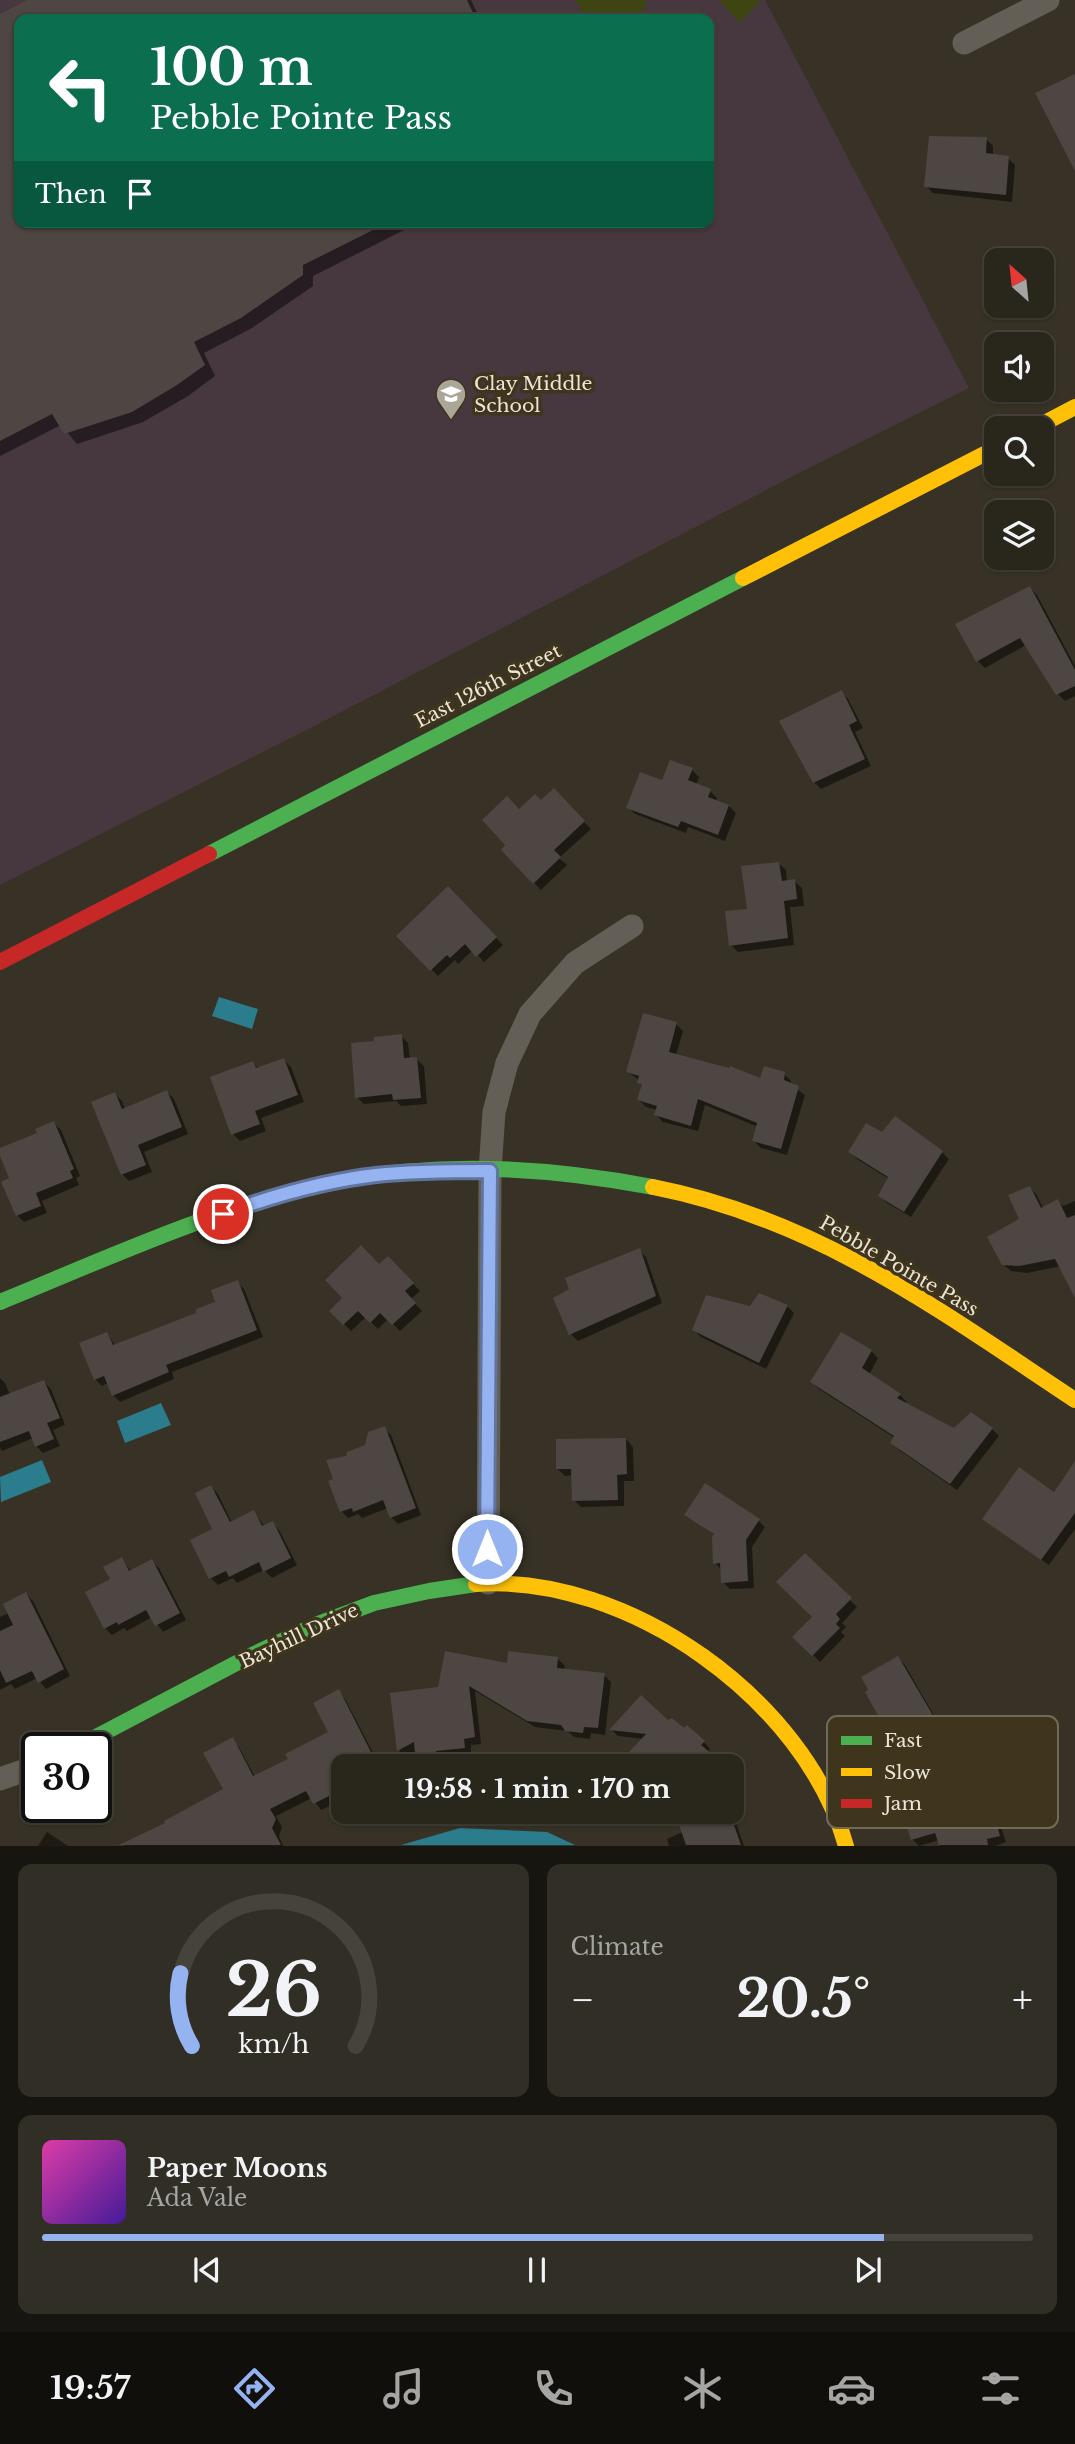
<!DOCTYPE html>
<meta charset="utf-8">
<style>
body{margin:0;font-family:"Libre Baskerville",serif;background:#312e25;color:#f1f3f6;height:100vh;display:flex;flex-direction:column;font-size:26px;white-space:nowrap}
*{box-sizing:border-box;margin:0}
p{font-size:23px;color:#a5a5a3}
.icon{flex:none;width:38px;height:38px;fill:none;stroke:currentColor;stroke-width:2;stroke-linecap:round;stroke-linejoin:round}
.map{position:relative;height:1846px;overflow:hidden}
.details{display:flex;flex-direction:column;gap:18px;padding:18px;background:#17150f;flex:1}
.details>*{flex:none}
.guide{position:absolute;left:14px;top:14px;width:700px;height:214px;border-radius:14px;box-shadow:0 2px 5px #0004,0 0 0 2px #45433b;background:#0b6e4f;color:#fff;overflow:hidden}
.needle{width:46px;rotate:333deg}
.controls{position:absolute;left:984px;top:248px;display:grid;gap:14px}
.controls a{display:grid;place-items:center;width:70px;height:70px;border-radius:14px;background:#29261c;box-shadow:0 2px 5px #0004,0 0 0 2px #45433b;font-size:35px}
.speed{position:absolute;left:21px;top:1732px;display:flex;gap:14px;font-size:35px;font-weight:700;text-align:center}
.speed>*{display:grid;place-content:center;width:91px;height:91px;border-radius:50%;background:#29261c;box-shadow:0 2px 5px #0004,0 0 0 2px #45433b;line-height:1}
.speed .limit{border:4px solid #111;border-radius:10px;background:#fff;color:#111}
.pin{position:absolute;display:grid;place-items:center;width:60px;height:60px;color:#fff;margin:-30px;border:4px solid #fff;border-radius:50%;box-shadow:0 2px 7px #0007}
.me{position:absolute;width:77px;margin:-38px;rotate:0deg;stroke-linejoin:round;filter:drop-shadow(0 0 5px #0008)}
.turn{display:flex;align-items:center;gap:24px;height:147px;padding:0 21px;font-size:32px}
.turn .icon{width:91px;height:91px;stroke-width:2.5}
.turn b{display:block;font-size:49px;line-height:60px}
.then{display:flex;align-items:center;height:66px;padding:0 21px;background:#0003;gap:14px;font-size:26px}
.big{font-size:52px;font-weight:700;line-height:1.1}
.details .tile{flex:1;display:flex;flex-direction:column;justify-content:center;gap:10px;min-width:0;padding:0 24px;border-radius:14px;background:#312e25}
.details .dial{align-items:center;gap:0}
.dial svg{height:182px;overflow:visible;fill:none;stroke:#45433b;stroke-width:7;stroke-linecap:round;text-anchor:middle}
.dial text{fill:#f1f3f6;stroke:none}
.song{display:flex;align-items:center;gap:21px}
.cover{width:84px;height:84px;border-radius:10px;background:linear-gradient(135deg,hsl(320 70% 55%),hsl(260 70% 35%))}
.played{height:7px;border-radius:4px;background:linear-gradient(90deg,#95b2f1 85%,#45433b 85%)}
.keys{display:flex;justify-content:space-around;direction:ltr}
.heat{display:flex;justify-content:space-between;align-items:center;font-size:38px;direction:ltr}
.details .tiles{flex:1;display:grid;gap:18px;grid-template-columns:1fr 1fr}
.tile:last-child{grid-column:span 2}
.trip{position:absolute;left:331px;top:1754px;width:413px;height:70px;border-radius:14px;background:#29261c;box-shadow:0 2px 5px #0004,0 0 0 2px #45433b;font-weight:700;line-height:70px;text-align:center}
.tabs{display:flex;height:112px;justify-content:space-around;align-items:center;background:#100f0b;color:#a5a5a3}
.tabs .icon{width:49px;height:49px}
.tabs .active{color:#95b2f1}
.tabs b{font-size:32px;color:#f1f3f6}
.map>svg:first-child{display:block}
</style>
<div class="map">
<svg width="1075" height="1846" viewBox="0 0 1075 1846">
<rect width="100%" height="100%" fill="#373225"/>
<path fill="#47373e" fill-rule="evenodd" d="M0,0h765l204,388 -168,84 -477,249 -324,164zM19,19h690v203h-690z"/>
<path fill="#3e4412" d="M575,0h72l-6,19h-37l-19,-4z
M719,0h42l-21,23z"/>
<path fill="#2b7c8c" d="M219,997l39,12 -6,20 -40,-13z
M161,1403l10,22 -46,18 -8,-22z
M42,1460l9,22 -50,20 -1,-25z
M460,1828l87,4 28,13h-174z"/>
<path fill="#0007" d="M31,0h440l9,19h-461v203h401l-107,54v10l-61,42 -48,25 11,23 -27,20 -45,26 -66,22 -16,-19 -61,31v-440z
M986,139l7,7v9l15,3 7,7 -3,37 -79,-9 -7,-7z
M1030,588l7,7 38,71v30l-10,5 -7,-7 -32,-49 -41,23 -7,-7z
M841,692l7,7 15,29 -8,4 16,34 -50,23 -7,-7z
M692,770l7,7 -3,8 14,6 7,7 -1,4 13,4 7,7 -11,28 -37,-14 -2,6 -51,-19 -7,-7 35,-24z
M554,791l37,38 -32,29 8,7 -26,25 -38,-40 38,-48z
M778,863l8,7 1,12 7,-1 8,7 2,18 -14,1 4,38 -56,7 -7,-7 18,-35z
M448,888l55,57 -19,17 -11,-12 -15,14 -3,-4 -17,16 -40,-40z
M676,1024l7,7 -7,24 85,25 23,-6 7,7v4l14,10 -18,60 -26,-7 -7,-7 4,-14 -53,-22 -7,26 -35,-9 -7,-7 1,-5 -11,-3 -7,-7 4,-13 -4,-7 -11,-8z
M401,1036l7,7 2,16h6l8,7 3,38 -26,2 -5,-5 -32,3 -7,-7 19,-55z
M284,1060l7,7 13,35 -43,16 5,13 -26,10 -7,-7 20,-71 6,6z
M167,1092l7,7 14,35 -44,18 8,20 -23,9 -7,-7 -7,-80 7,7 3,8z
M54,1123l7,7 19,46 -4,2 3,7 -37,16 5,12 -23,9 -7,-7 -5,-36 -12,-29 39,-16z
M882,1134l60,18 7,7 -38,58 -24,-14 -7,-7 9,-17 -32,-20 -7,-7z
M1030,1188l7,7 6,13 14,-7 6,5 12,-5v87l-14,-22 -34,7 -16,-2 -8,-7 19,-45z
M639,1250l7,7 16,46 -84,38 -7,-7 -16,-35z
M388,1258l32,33 -9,8 11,12 -22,20 -12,-12 -10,10 -12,-12 -15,14 -20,-20z
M237,1282l7,7 19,48 -91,35 2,7 -54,23 -7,-7 -5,-12 -6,3 -7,-7 12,-45 9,12 82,-32 20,-11z
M787,1306l7,7 -28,56 -65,-32 -7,-7 57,-22z
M871,1351l7,7 -9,17 31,20 7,7 -2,2 50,26 37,-1 7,7 -42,54 -58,-40 -7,-7 3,-5 -76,-49 -7,-7z
M0,1378l5,5 5,12 34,-13 7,7 14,36 -12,5 7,16 -17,7 -7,-7 -3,-8 -31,13 -2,-3z
M384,1428l7,7 30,80 -23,9 -7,-7 -3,-9 -26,10 -4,-4 -10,4 -7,-7 -6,-31z
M626,1439l7,8 1,34h-10v25l-43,1 -7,-7 -1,-25 -8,1 -7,-7z
M1075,1485v44l-26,36 -65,-46z
M211,1487l7,7 14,29 22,-11 11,15 7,-4 7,7 18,35 -25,13 -8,-8 -27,13 -4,-5 -15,7 -7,-7 -19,-37 23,-11z
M686,1514l72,6 7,7 -13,20 2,41 -24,1 -7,-7 -1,-12 -7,-7v-28z
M805,1556l52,51 -15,16 4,4 -5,5 4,4 -25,26 -25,-25 20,-20z
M122,1560l10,12 20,-11 7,7 27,52 -23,12 -11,-15 -25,14 -3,-3 -12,7 -7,-7 7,-48z
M26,1594l7,7 37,75 -24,13 -9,-11 -22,11 -4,-5 -11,6v-73l9,-4z
M898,1658l7,7 38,66 -50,29 -7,-7 -4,-34z
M558,1659l7,7 -1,4 40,5 7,7 -6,53 -14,-2 -1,6 -16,-2 -6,-6 -33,-4 -60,-36 6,53 -10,1v9l-28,3v9h-22l-3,-4 -1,-11 -12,6 -6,-7 -7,-56 48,-5 69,-24z
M338,1692l7,7 35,67h-37v33l-22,11 -9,-12 -36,18 6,11 -3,9 4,10h-160l44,-22 58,-34 7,-50 7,7 16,30 35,-18 40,-26z
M667,1722l37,20 6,7 -3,4 11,11 -2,2h-81l9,-27 -26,-3 -6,-6z
M968,1787l7,7 7,27 11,-4 7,7 6,18 -11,4h-55l-1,-6 -20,6 -7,-7z
M728,1811l6,6 10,29h-75l-2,-7z
M47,1832l21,14h-30z"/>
<path fill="#4e4642" d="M27,0h440l9,19h-457v203h370l-86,43v10l-62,43 -47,24 11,23 -28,20 -45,27 -68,22 -12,-20 -52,27v-427z
M1075,74v97l-40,-78z
M929,136l58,1 -1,16 23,3 -3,39 -82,-8z
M1030,586l45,84v16l-19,9 -36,-57 -44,24 -21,-38z
M842,690l15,31 -8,4 16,34 -52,24 -34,-62z
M670,760l23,8 -5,12 23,9 -3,8 21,8 -11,30 -37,-14 -3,6 -52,-19 14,-36 22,8z
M554,788l31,33 -31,29 7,7 -28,27 -32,-34 4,-5 -23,-25 25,-24 12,13 16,-15 6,6z
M779,862l3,19 13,-2 2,20 -13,2 4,37 -59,8 -4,-35 22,-2 -6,-43z
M448,886l49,51 -21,20 -11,-13 -15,14 -3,-3 -17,16 -34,-35z
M643,1013l34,9 -8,30 60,16 1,-2 30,12 4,-12 21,6 -1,8 15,6 -18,63 -29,-8 5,-18 -59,-24 -7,27 -37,-11 3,-9 -20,-6 5,-16 -5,-1 2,-7 -13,-4z
M402,1034l2,24 13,-1 4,41 -28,2 -1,-6 -37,4 -4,-55 23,-2v-4z
M284,1058l14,37 -43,16 5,13 -29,11 -21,-58 43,-16 3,7z
M167,1090l15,37 -44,18 8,20 -25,10 -30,-73 24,-10 7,17z
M895,1116l48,35 -39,61 -26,-16 10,-19 -40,-25 18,-29 16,9z
M54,1121l20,48 -4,2 3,7 -37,15 5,13 -25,10 -15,-34 8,-4 -9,-22v-8l37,-15 -2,-4z
M1030,1186l11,22 17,-9 9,19 8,-3v83l-20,-39 -36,7 -17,-1 -15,-28 32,-18 -11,-24z
M361,1245l18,19 9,-8 26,27 -9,8 11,12 -24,22 -12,-12 -10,10 -12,-12 -15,14 -14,-14 13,-13 -17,-18z
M640,1248l16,48 -87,39 -16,-37 16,-9 -4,-11z
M238,1280l19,50 -91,35 3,7 -57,24 -8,-20 -10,4 -15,-37 28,-11 6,13 83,-32v-4l19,-7 -4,-12z
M759,1293l29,12 -29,58 -67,-33 14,-35 44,11z
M841,1332l31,18 -10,18 39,26 -4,4 57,30 17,-16 22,16 -43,56 -60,-41 4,-7 -84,-54z
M44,1380l16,38 -13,5 7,16 -19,8 -6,-16 -29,11v-45z
M385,1426l31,82 -26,10 -7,-18 -30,12 -1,-4 -12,4 -12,-31 5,-2 -7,-19 20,-4 1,-4 18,-7 3,-13z
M626,1438l1,36 -10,1 1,25 -46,1 -1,-32h-15v-30z
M1075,1461v52l-34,47 -59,-41 37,-52 35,25z
M705,1483l55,36 -14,21 2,41 -27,2 -1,-20 -7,1 -1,-27 2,-3 -30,-19z
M211,1485l19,37 24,-12 8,16 11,-5 18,37 -28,14 -4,-10 -30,15 -3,-6 -17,8 -19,-39 22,-11 -17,-36z
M805,1553l47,45 -16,16 4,5 -4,5 4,4 -28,28 -20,-19 20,-20 -36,-35z
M122,1557l7,14 23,-12 28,54 -25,13 -9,-16 -28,15 -1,-3 -13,7 -19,-37 25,-13 -7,-12z
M26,1592l38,77 -26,14 -6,-12 -26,12 -6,-13v-39l13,-6 -10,-21z
M445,1651l62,12 1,-12 50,6 -1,11 48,5 -7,55 -14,-1 -1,6 -18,-2 -4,-6 -34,-4 -58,-35 6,51 -11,2 1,9 -29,3 1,10 -21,2 -2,-21 -17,9 -7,-58 48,-6z
M898,1656l40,68 -54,30 -16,-29 12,-6 -15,-27 3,-2 -7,-13z
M339,1689l39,77h-35v23l-30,15 -7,-13 -36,18 6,10 -4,9 9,17h-162l46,-22 -1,-2 59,-32 -20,-36 30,-16 20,39 35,-17 -3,-5 43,-22 -15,-29z
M641,1695l27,25 4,-2 12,10 3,-3 18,16 -4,4 12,10 -10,11h-70v-7l-6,-5 19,-20 -37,-4z
M968,1785l10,35 16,-5 6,21 -13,3 1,6h-49l-4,-12 -24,7 -11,-35z
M717,1811h12l12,34h-55l-7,-20z"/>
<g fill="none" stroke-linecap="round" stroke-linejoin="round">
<path stroke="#635f56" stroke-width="23" d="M964,43l84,-43
M488,1583l2,-412 4,-59 13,-49 23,-49 45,-51 57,-37
M0,1779l37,-13"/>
<path stroke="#4caf50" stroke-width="16" d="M209,854l534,-276
M0,1302c113,-46 225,-99 346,-122 99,-19 207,-12 307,7
M75,1748l173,-91 70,-33 56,-21 55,-12 47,-7"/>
<path stroke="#ffc107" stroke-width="16" d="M1033,429l42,-22
M743,578l253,-130
M653,1187c164,32 286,123 422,213
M476,1584c151,-11 330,116 370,262"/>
<path stroke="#c62828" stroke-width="16" d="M0,962l209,-108"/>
</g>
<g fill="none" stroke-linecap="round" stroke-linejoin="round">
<g stroke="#61749d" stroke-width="18">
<path id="route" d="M223,1214c49,-18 102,-33 153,-39 38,-4 76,-4 114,-4l-3,378"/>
</g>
<use href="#route" stroke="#95b2f1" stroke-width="12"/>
</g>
<defs>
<g id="school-pin" transform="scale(1.575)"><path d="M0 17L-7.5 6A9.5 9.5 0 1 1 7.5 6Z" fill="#aca699" stroke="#3f351d"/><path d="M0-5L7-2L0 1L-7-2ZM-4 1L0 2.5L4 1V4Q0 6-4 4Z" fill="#fff"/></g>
</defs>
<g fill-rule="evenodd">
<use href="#school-pin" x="451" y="394"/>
</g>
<g text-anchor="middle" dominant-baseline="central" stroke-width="7" stroke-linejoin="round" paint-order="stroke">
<g font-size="19" fill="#ebe5d7" stroke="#3f351d" text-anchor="start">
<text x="474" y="383">Clay Middle<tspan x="474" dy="22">School</tspan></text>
</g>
<g font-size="19" fill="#ebe5d7" stroke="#3f351d">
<text transform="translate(488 686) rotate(-27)">East 126th Street</text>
<text transform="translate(899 1266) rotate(30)">Pebble Pointe Pass</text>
<text transform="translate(299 1636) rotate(-25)">Bayhill Drive</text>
</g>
</g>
<rect x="827" y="1716" width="231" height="112" rx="10" fill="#3f351d" stroke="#736a55" stroke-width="2"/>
<rect x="841" y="1736" width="31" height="9" fill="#4caf50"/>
<rect x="841" y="1768" width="31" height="8" fill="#ffc107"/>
<rect x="841" y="1799" width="31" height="9" fill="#c62828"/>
<g font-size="19" fill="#ebe5d7">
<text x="884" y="1747">Fast</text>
<text x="884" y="1779">Slow</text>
<text x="884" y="1810">Jam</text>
</g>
</svg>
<div class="controls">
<a><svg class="needle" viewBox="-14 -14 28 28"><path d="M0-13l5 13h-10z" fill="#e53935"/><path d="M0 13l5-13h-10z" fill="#a5a5a3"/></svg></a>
<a><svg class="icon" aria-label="sound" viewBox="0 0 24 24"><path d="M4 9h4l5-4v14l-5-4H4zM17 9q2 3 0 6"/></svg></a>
<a><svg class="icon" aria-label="search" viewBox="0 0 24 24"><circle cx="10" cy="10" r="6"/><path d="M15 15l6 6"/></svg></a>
<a><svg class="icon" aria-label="layers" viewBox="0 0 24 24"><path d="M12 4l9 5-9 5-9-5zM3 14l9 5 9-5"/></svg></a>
</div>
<div class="speed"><div class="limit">30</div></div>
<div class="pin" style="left:223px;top:1214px;background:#d93025"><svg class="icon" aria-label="arrive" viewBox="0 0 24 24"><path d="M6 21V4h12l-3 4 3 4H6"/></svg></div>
<svg class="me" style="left:487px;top:1549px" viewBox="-20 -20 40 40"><circle r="17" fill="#95b2f1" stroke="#fff" stroke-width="3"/><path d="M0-11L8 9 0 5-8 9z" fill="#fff"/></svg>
<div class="trip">19:58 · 1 min · 170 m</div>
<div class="guide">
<div class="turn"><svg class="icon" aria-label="left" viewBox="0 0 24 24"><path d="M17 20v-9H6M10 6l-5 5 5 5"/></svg><div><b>100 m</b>Pebble Pointe Pass</div></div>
<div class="then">Then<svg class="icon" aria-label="arrive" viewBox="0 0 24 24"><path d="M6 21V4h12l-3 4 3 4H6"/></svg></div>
</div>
</div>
<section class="details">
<div class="tiles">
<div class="tile dial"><svg viewBox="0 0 100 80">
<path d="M14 69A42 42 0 1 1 86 69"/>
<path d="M14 69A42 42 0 0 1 9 37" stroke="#95b2f1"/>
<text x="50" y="56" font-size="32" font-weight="700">26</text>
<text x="50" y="72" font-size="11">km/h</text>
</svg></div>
<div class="tile"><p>Climate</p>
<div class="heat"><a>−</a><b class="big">20.5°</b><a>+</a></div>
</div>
<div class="tile">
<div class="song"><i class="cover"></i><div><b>Paper Moons</b><p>Ada Vale</p></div></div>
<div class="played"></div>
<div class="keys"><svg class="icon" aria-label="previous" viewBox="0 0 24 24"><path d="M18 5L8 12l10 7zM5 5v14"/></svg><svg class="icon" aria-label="pause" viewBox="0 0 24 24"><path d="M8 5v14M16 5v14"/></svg><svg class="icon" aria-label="next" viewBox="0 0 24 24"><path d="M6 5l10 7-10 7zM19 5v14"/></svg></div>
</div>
</div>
</section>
<nav class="tabs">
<b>19:57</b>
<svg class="icon active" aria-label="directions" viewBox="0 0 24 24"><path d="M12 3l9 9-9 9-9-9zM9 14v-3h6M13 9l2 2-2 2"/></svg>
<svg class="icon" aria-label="music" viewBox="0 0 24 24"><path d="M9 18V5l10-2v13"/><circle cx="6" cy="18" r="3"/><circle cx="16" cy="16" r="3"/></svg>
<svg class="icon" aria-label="phone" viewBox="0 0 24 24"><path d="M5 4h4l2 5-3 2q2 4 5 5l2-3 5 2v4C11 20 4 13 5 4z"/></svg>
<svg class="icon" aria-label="climate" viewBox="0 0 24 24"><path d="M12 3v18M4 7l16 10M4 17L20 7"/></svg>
<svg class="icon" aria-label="car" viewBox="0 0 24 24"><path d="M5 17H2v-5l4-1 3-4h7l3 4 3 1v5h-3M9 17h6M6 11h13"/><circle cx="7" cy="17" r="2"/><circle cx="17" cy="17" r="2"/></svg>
<svg class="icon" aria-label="filters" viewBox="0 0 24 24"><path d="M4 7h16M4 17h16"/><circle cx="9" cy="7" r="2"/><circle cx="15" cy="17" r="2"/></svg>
</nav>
